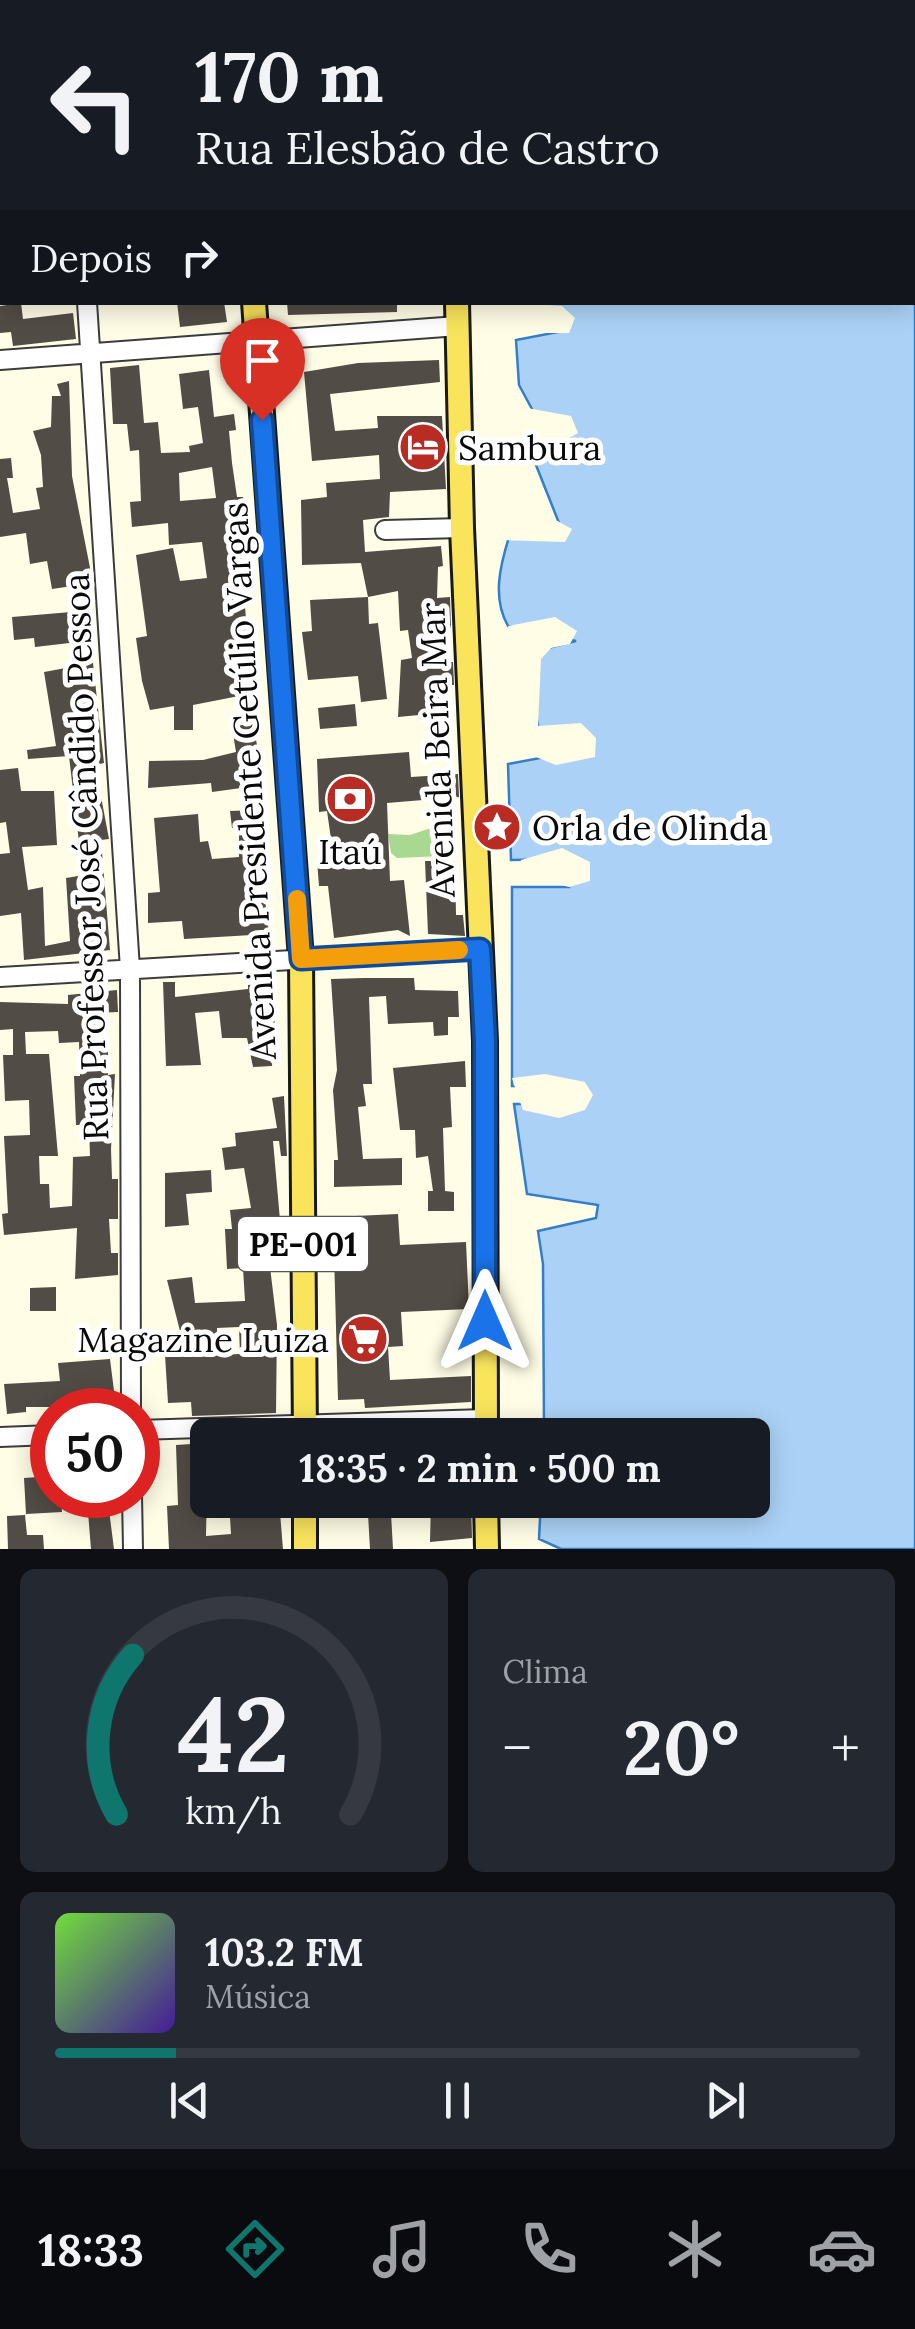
<!DOCTYPE html>
<html lang="pt">
<meta charset="utf-8">
<style>
body{margin:0;font-family:Lora,serif;background:#242831;color:#f1f3f6;height:100vh;display:flex;flex-direction:column;font-size:38px;white-space:nowrap}
*{box-sizing:border-box;margin:0}
p{font-size:32px;color:#9ea1a6}
.icon{flex:none;width:55px;height:55px;fill:none;stroke:currentColor;stroke-width:2;stroke-linecap:round;stroke-linejoin:round}
.map{position:relative;height:1549px;overflow:hidden}
.panel{display:flex;flex-direction:column;gap:20px;padding:20px;background:#0d0f14;flex:1}
.panel>*{flex:none}
.hud{position:absolute;left:0px;top:0px;width:915px;height:305px;box-shadow:0 5px 25px #0003;background:#171b24;color:#f1f3f6;overflow:hidden}
.speed{position:absolute;left:30px;top:1388px;display:flex;gap:20px;font-size:50px;font-weight:700;text-align:center}
.speed>*{display:grid;place-content:center;width:130px;height:130px;border-radius:50%;background:#171b24;box-shadow:0 5px 25px #0003;line-height:1}
.speed .limit{border:15px solid #d22;background:#fff;color:#111}
.pin{position:absolute;display:grid;place-items:center;width:85px;height:85px;color:#fff;margin:-102px -42px;border-radius:50% 50% 50% 0;rotate:-45deg;box-shadow:0 0 10px #0007}
.pin .icon{rotate:45deg}
.me{position:absolute;width:110px;margin:-55px;rotate:0deg;stroke-linejoin:round;filter:drop-shadow(0 0 8px #0008)}
.turn{display:flex;align-items:center;gap:35px;height:210px;padding:0 30px;font-size:45px}
.turn .icon{width:130px;height:130px;stroke-width:2.5}
.turn b{display:block;font-size:70px;line-height:85px}
.then{display:flex;align-items:center;height:95px;padding:0 30px;background:#0003;gap:20px;font-size:38px}
.big{font-size:75px;font-weight:700;line-height:1.1}
.panel .card{flex:1;display:flex;flex-direction:column;justify-content:center;gap:15px;min-width:0;padding:0 35px;border-radius:15px;background:#242831}
.panel .dial{align-items:center;gap:0}
.dial svg{height:260px;overflow:visible;fill:none;stroke:#363941;stroke-width:7;stroke-linecap:round;text-anchor:middle}
.dial text{fill:#f1f3f6;stroke:none}
.song{display:flex;align-items:center;gap:30px}
.cover{width:120px;height:120px;border-radius:15px;background:linear-gradient(135deg,hsl(100 70% 55%),hsl(260 70% 35%))}
.played{height:10px;border-radius:5px;background:linear-gradient(90deg,#0f766e 15%,#363941 15%)}
.keys{display:flex;justify-content:space-around;direction:ltr}
.heat{display:flex;justify-content:space-between;align-items:center;font-size:55px;direction:ltr}
.panel .tiles{flex:1;display:grid;gap:20px;grid-template-columns:1fr 1fr}
.card:last-child{grid-column:span 2}
.trip{position:absolute;left:190px;top:1418px;width:580px;height:100px;border-radius:15px;background:#171b24;box-shadow:0 5px 25px #0003;font-weight:700;line-height:100px;text-align:center}
.tabs{display:flex;height:160px;justify-content:space-around;align-items:center;background:#090b0e;color:#9ea1a6}
.tabs .icon{width:70px;height:70px}
.tabs .selected{color:#0f766e}
.tabs b{font-size:45px;color:#f1f3f6}
.map>svg:first-child{display:block}
</style>
<div class="map">
<svg width="915" height="1549" viewBox="0 0 915 1549">
<rect width="100%" height="100%" fill="#fffde6"/>
<path fill="#a9d891" d="M434,827l14,5 6,13 -13,11 -44,2 -6,-5 -3,-19 22,1z"/>
<path fill="#abd2f6" stroke="#337ecc" stroke-width="2.5" d="M516,0h399v1549h-354l-22,-10 2,-39h211v-65h-168l-40,-9 -1,-162 -5,-33 58,-13 2,-13 -71,-11 -13,-90h57l-3,-17 -56,-1v-199h57l-4,-28 -54,1 -3,-96 75,-14 -45,-23 -10,-74 48,-12 -68,-15c-16,-28 -8,-60 1,-89l52,-9 -27,-68 13,-23 -28,-52 -3,-45 42,-8 1,-20 -24,-9 377,-1v-300z"/>
<path fill="#fffde6" d="M531,304l31,2 13,12 -6,15h-42l26,-4 1,-14z
M527,408l44,8 7,17 -12,7 -27,2 2,-12z
M552,518l20,11 -7,13 -62,-2 5,-8 46,-7z
M555,617l22,14 -7,13 -19,4 -10,11 -3,67 43,-3 15,15 -1,19 -39,8 -25,-10 40,-8 -37,-18 -11,-76 3,-4 30,-7 -47,-11 -1,-5z
M562,848l28,14v19l-21,6 -19,-5h14l-2,-18 -43,1 2,-5z
M545,1074l40,8 8,13 -8,15 -26,8 -36,-8 -4,-11h47l-1,-7 -49,-1 -4,-13z"/>
<path fill="#524c46" fill-rule="evenodd" d="M177,302h47l3,20 -47,5z
M287,302h110v10l-109,3z
M21,303l2,16 50,-6 3,26 -63,7 -2,-14 -11,1v-27z
M439,360l1,22 -110,12 5,37 43,-3 -1,-12h65l4,73 -56,3 -1,25 -26,3 2,32 76,-6 2,20 -5,1 -1,31 13,-1 1,31 -9,1 4,33h7l1,23 -16,1 2,27 -42,4 3,-57 11,-2 -4,-28 -8,1 -2,-40 -30,6 -7,-34 -59,2 -1,-65 26,-3 -1,-14 54,-4 -1,-24 -67,6 -8,-89 54,-9z
M139,365l5,58 14,-1 3,31 29,-1 -1,-6 14,-3 -5,-36 -15,2 -4,-35 30,-4 5,47 20,-3 2,16 -7,1 3,32 5,34h6l6,46 -9,1 10,125 -9,1 3,25 -51,10v25h-19v-24l-24,4 -8,-29 -6,-43 11,-2 -11,-81 37,-7 7,33 27,-3 -5,-36 -33,3 -1,-22 -36,4 -2,-25 11,-1 -2,-51 -9,1 -3,-27h-14l-3,-56zM212,467l4,31 -36,3 -1,-28z
M69,381l3,95 21,107 -41,6 -5,-28 -17,3 -4,-31 -26,4v-78l11,-1 2,20h-6l6,35 27,-4 -4,-21 7,-1 -2,-32 -8,-24 18,-4 1,-31h9l-4,-12z
M368,597l1,27 9,-1 9,76 -26,3 -3,-26 -50,4 -6,-48 10,-1 -2,-31z
M83,611l4,30 -52,6 -1,-9 -20,2 -2,-23z
M93,663l11,100 -9,2 14,74 -8,1 9,110 -86,10 -3,-47 -21,3v-62l10,-1 -4,-31 -6,1v-53l18,-2 3,23h33l3,54 -35,2 6,43 15,-3 2,59 25,-5 -4,-63 24,-4 -7,-32h-4l-10,-86 -41,3 -1,-9 29,-4 -12,-74z
M355,704l2,22 -37,3 -2,-21z
M253,723l9,50 -22,3 1,12 -29,4 -1,-9 -63,5 1,-27 54,-1 33,-8 -4,-25z
M409,752l2,25 47,-3 1,23 -72,6 3,78 14,-1 6,56 -12,-6 -64,8 -6,-52h-9l-2,-26 15,-14 -5,-35 -8,1 -2,-53z
M255,810l14,124 -85,5 -2,-18 -34,2v-30l12,-1 -6,-74 44,-4 2,28 8,-1 4,18 27,-2v-29h-7l-2,-17z
M425,861h30l1,54h7l2,21 -37,-2z
M258,978h12l5,37 -3,51 -19,1 -6,-29h-25l-3,-27 -24,2 6,52 -35,1 -3,-84h12v15l73,-8v-4l10,-1z
M363,978h51l1,12 43,1 1,26h-11v18l-14,1 -1,-14 -45,2 -2,-28 -17,1 3,87h-9l3,22 -8,1 5,52 39,-1v27l-68,2v-27h4l-5,-70 4,-20 -6,-91z
M117,990l1,22 -23,1 1,38 12,-1v25l7,-1 -4,75 1,30h6v40h-9l2,34h7v22l-43,4 2,-51 -73,7 -2,-21 6,-1 -4,-77 26,-1 -1,-35 -24,1 -2,-46h10v-26l-13,1v-28l68,2v-9zM58,1031l1,12 20,-1 1,34h-6l2,49h13l1,31 -17,1 -1,49 -22,2 -1,-24h-9l-1,-28h19l-9,-102h-23l-1,-22z
M465,1061l1,26h-16l2,40 -9,1 2,63 9,1v19h-26v-20h5l-5,-35 -12,2 -1,-28h-15l-7,-62z
M284,1096l3,60h-6l-2,-15h-6l7,79 -5,1 -1,46h-4l7,58 -1,88 -84,3 -1,-14 -23,1 -3,-48 6,-1 -1,-23h10l-13,-51 25,-3 3,26 50,-2 -2,-33 -16,1 -2,-40h7l-2,-19 21,-2 -7,-40 -19,2 -3,-22 14,-2 -1,-13 42,-5 -5,-30zM239,1327l1,27 -22,1 -1,-27z
M211,1170l1,22 -26,2 3,31 -24,2v-54z
M398,1214l2,31 66,-3 3,67 -68,3 2,34 -15,1 2,33 81,-4v26l-106,6 -1,-9 -26,1 -5,-183z
M56,1287v24h-26v-23z
M118,1336v19l-17,1v-19z
M110,1359l6,48h-90v5l-19,2 -3,-30 56,-3 -2,-18z
M208,1443l-2,93 25,-2 -2,-34h50l4,49h-114l-2,-43 11,-1 -2,-60z
M52,1476v19h9l1,17 -36,2 -2,-36z
M338,1500h64v12l-11,1 2,36h-23l-2,-35 -30,1z
M431,1500h40l1,38 -42,4z
M109,1510l5,39h-23l-3,-37z
M25,1515l2,20h16l1,14h-36l-1,-33z"/>
<g fill="none" stroke-linecap="round" stroke-linejoin="round">
<g stroke="#3c3c3c" stroke-width="22">
<path id="minor" d="M59,0l1,2
M0,38l2,-1
M87,302l43,667 1,441
M0,360l458,-34
M385,530l77,-2
M0,977l480,-28
M138,1430l347,-11
M0,1437l52,-2
M132,1495l1,54"/>
</g>
<g stroke="#1a1a1a" stroke-width="28">
<path id="major" d="M233,0l1,2
M443,0v2
M254,302l47,657 4,476
M457,302l5,226 23,513 1,394
M305,1500v49
M486,1500l1,49"/>
</g>
<use href="#minor" stroke="#fff" stroke-width="18"/>
<use href="#major" stroke="#f9e45c" stroke-width="22"/>
</g>
<g fill="none" stroke-linecap="round" stroke-linejoin="round">
<g stroke="#114b97" stroke-width="25">
<path id="route" d="M262,420l39,539 179,-10 5,92v280"/>
</g>
<use href="#route" stroke="#1a73e8" stroke-width="18"/>
<path stroke="#f59e0b" stroke-width="18" d="M297,899l4,60 158,-9"/>
</g>
<defs>
<g id="hotel-disc" transform="scale(2.5)"><circle r="9.5" fill="#b82c23" stroke="#fff"/><path d="M-6-4.5h1.5V1H6V5H4.5V3h-9V5H-6ZM-4 0a1.8 1.8 0 1 1 3.6 0ZM.5 0V-2.5h3Q6-2.5 6 0Z" fill="#fff"/></g>
<g id="bank-disc" transform="scale(2.5)"><circle r="9.5" fill="#b82c23" stroke="#fff"/><path d="M-6-4H6V4H-6ZM0-2.3a2.3 2.3 0 1 0 0 4.6a2.3 2.3 0 1 0 0-4.6Z" fill="#fff"/></g>
<g id="sight-disc" transform="scale(2.5)"><circle r="9.5" fill="#b82c23" stroke="#fff"/><path d="M0-6L1.8-2.2L6-1.7L2.9 1.2L3.7 5.4L0 3.3L-3.7 5.4L-2.9 1.2L-6-1.7L-1.8-2.2Z" fill="#fff"/></g>
<g id="supermarket-disc" transform="scale(2.5)"><circle r="9.5" fill="#b82c23" stroke="#fff"/><path d="M-6-5.5h2.5l.6 2H6L4.5 2H-2.5L-4.4-4H-6ZM-1.5 3.2a1.3 1.3 0 1 0 .1 0ZM3 3.2a1.3 1.3 0 1 0 .1 0Z" fill="#fff"/></g>
</defs>
<g fill-rule="evenodd">
<use href="#hotel-disc" x="423" y="447"/>
<use href="#bank-disc" x="350" y="799"/>
<use href="#sight-disc" x="497" y="827"/>
<use href="#supermarket-disc" x="364" y="1339"/>
</g>
<g text-anchor="middle" dominant-baseline="central" stroke-width="10" stroke-linejoin="round" paint-order="stroke">
<rect fill="#fff" stroke="#535353" stroke-width="2.5" x="238" y="1217" width="130" height="54" rx="8"/>
<g font-size="32" font-weight="bold" fill="#090909">
<text x="303" y="1244">PE-001</text>
</g>
<g font-size="35" fill="#090909" stroke="#fff" text-anchor="start">
<text x="458" y="447">Sambura</text>
<text x="532" y="827">Orla de Olinda</text>
<text x="350" y="851" text-anchor="middle">Itaú</text>
<text x="329" y="1339" text-anchor="end">Magazine Luiza</text>
</g>
<g font-size="35" fill="#090909" stroke="#fff">
<text transform="translate(437 750) rotate(-92)">Avenida Beira Mar</text>
<text transform="translate(249 781) rotate(-93)">Avenida Presidente Getúlio Vargas</text>
<text transform="translate(86 857) rotate(-92)">Rua Professor José Cândido Pessoa</text>
</g>
</g>
</svg>
<div class="speed"><div class="limit">50</div></div>
<div class="pin" style="left:262px;top:420px;background:#d93025"><svg class="icon" aria-label="arrive" viewBox="0 0 24 24"><path d="M6 21V4h12l-3 4 3 4H6"/></svg></div>
<svg class="me" style="left:485px;top:1321px" viewBox="-20 -20 40 40"><path d="M0-17L14 15 0 8-14 15z" fill="#1a73e8" stroke="#fff" stroke-width="4"/></svg>
<div class="trip">18:35 · 2 min · 500 m</div>
<div class="hud">
<div class="turn"><svg class="icon" aria-label="left" viewBox="0 0 24 24"><path d="M17 20v-9H6M10 6l-5 5 5 5"/></svg><div><b>170 m</b>Rua Elesbão de Castro</div></div>
<div class="then">Depois<svg class="icon" aria-label="right" viewBox="0 0 24 24"><path d="M7 20v-9h11M14 6l5 5-5 5"/></svg></div>
</div>
</div>
<section class="panel">
<div class="tiles">
<div class="card dial"><svg viewBox="0 0 100 80">
<path d="M14 69A42 42 0 1 1 86 69"/>
<path d="M14 69A42 42 0 0 1 19 20" stroke="#0f766e"/>
<text x="50" y="56" font-size="32" font-weight="700">42</text>
<text x="50" y="72" font-size="11">km/h</text>
</svg></div>
<div class="card"><p>Clima</p>
<div class="heat"><a>−</a><b class="big">20°</b><a>+</a></div>
</div>
<div class="card">
<div class="song"><i class="cover"></i><div><b>103.2 FM</b><p>Música</p></div></div>
<div class="played"></div>
<div class="keys"><svg class="icon" aria-label="previous" viewBox="0 0 24 24"><path d="M18 5L8 12l10 7zM5 5v14"/></svg><svg class="icon" aria-label="pause" viewBox="0 0 24 24"><path d="M8 5v14M16 5v14"/></svg><svg class="icon" aria-label="next" viewBox="0 0 24 24"><path d="M6 5l10 7-10 7zM19 5v14"/></svg></div>
</div>
</div>
</section>
<nav class="tabs">
<b>18:33</b>
<svg class="icon selected" aria-label="directions" viewBox="0 0 24 24"><path d="M12 3l9 9-9 9-9-9zM9 14v-3h6M13 9l2 2-2 2"/></svg>
<svg class="icon" aria-label="music" viewBox="0 0 24 24"><path d="M9 18V5l10-2v13"/><circle cx="6" cy="18" r="3"/><circle cx="16" cy="16" r="3"/></svg>
<svg class="icon" aria-label="phone" viewBox="0 0 24 24"><path d="M5 4h4l2 5-3 2q2 4 5 5l2-3 5 2v4C11 20 4 13 5 4z"/></svg>
<svg class="icon" aria-label="climate" viewBox="0 0 24 24"><path d="M12 3v18M4 7l16 10M4 17L20 7"/></svg>
<svg class="icon" aria-label="car" viewBox="0 0 24 24"><path d="M5 17H2v-5l4-1 3-4h7l3 4 3 1v5h-3M9 17h6M6 11h13"/><circle cx="7" cy="17" r="2"/><circle cx="17" cy="17" r="2"/></svg>
</nav>
